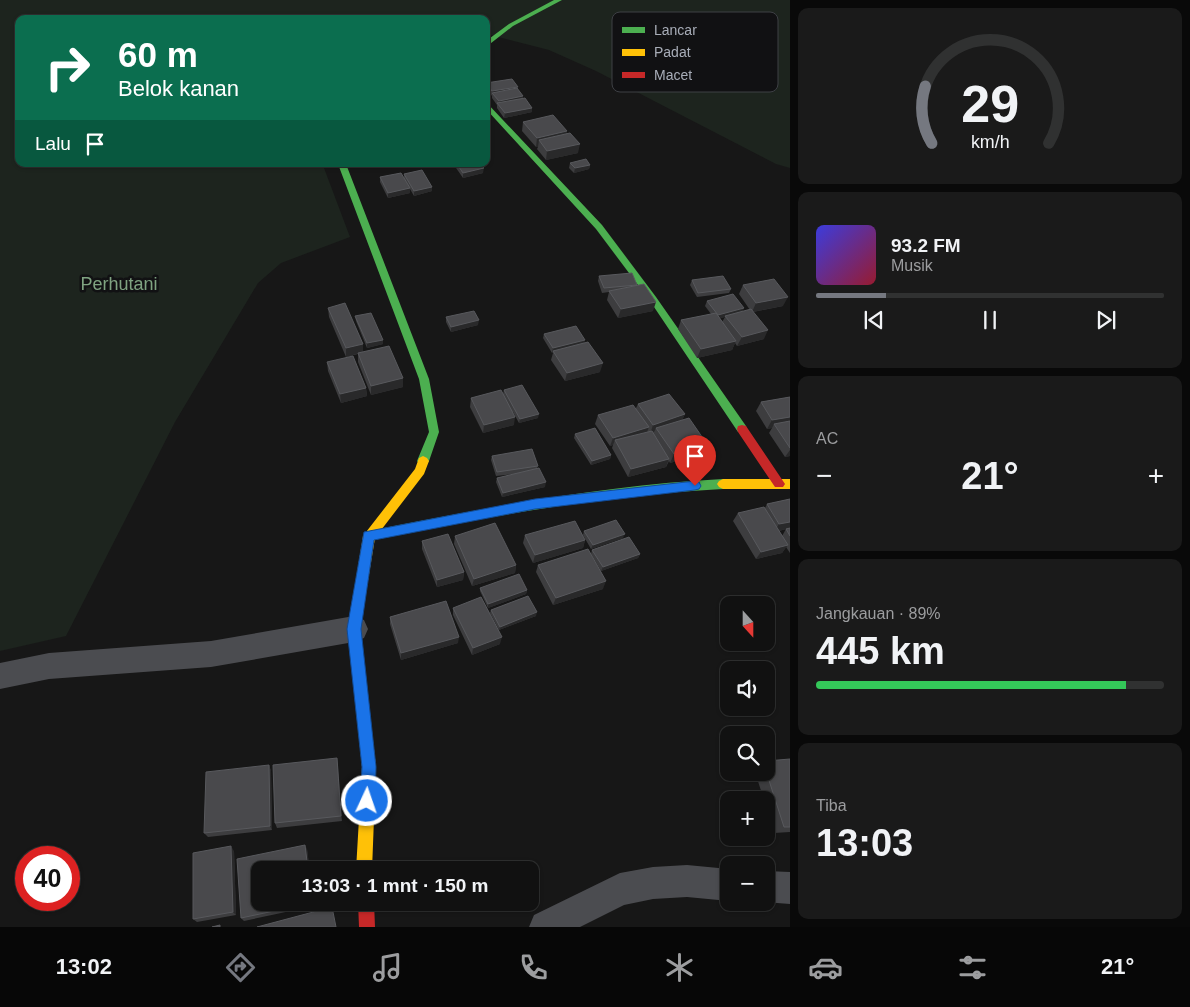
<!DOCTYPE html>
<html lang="id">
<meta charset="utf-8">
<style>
body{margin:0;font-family:Arial,sans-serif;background:#1a1a1a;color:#f1f3f6;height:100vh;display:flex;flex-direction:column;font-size:19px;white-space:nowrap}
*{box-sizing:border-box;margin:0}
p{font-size:16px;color:#9c9d9f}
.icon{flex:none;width:28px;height:28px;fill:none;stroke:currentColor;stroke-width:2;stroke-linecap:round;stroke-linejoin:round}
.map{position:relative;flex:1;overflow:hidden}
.panel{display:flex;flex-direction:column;gap:8px;padding:8px;background:#090909;width:400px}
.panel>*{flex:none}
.hud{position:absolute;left:15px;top:15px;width:475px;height:152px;border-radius:10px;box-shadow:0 1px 4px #0004,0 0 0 1px #303131;background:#0b6e4f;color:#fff;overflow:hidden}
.needle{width:32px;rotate:159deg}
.buttons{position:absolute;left:720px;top:596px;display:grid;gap:10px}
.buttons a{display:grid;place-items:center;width:55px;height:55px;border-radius:10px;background:#111;box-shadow:0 1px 4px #0004,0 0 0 1px #303131;font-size:25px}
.speed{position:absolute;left:15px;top:846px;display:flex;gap:10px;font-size:25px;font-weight:700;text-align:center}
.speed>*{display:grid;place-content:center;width:65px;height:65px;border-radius:50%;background:#111;box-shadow:0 1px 4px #0004,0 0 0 1px #303131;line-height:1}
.speed .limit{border:8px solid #d22;background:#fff;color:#111}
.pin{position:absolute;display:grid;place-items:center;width:42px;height:42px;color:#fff;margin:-51px -21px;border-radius:50% 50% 50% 0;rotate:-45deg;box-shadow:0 0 5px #0007}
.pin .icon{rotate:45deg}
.me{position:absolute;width:55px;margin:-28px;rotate:3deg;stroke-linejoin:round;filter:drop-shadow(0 0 4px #0008)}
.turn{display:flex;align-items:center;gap:18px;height:105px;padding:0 20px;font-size:22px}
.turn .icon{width:65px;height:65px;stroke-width:2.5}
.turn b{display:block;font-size:35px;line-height:42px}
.then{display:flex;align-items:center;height:48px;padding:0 20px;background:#0003;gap:10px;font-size:19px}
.big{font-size:38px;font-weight:700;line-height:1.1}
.panel .card{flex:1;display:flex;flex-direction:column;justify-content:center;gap:8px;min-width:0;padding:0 18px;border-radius:10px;background:#1a1a1a}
.panel .dial{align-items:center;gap:0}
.dial svg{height:130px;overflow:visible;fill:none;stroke:#303131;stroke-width:7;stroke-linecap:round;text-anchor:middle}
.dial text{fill:#f1f3f6;stroke:none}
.song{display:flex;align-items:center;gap:15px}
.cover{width:60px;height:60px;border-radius:8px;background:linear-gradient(135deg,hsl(240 70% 55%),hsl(350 70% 35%))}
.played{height:5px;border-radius:2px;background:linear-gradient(90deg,#757880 20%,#303131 20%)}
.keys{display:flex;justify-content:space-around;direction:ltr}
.heat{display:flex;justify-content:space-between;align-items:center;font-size:28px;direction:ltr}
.charge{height:8px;border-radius:4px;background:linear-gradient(90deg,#34c759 89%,#303131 0)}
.trip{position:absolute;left:251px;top:861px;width:288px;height:50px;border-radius:10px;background:#111;box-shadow:0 1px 4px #0004,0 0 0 1px #303131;font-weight:700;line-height:50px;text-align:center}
.tabs{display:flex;height:80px;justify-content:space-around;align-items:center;background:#070707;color:#9c9d9f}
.tabs .icon{width:35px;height:35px}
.tabs .selected{color:#757880}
.tabs b{font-size:22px;color:#f1f3f6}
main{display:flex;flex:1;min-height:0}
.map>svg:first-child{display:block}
</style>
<main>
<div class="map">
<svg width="790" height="927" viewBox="0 0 790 927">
<rect width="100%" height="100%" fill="#171717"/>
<path fill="#1d241e" d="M0,0h790v168l-14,-4 -180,-93 -47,-21 -63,-16v-15h-467v145h305v4l26,69 -69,26 -23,20 -83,139 -109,214 -66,15z"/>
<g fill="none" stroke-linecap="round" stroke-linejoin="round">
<path fill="#4b4c50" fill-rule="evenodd" d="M354,616l10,4 4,9 -4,9 -10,4 -143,25 -162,12 -49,10v-26l49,-10 162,-12z
M687,865l42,4v32l-42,-4 -34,2 -29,6 -44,22h-51l5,-12 86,-42 33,-6z
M766,871l24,1v32l-26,-2h2z"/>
<path fill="#4caf50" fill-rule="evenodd" d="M554,0h8l-49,26 -27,21v-6l23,-17z
M486,102l116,123 54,72 90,129 1,3 -1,3h-8l-88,-131 -54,-72 -110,-120z
M338,164h8l83,215 10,53 -10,29 -2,3h-8l-2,-3 12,-29 -10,-53z
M723,479l4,2 2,3 -2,3 -4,2c-120,6 -237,28 -354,52l-4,-1 -2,-4 2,-4 4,-1c117,-23 234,-46 354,-52z"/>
<path fill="#ffc107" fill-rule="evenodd" d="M423,456l4,2 2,3 -5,13 -49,64 -15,91 16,138 -4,103h-16l6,-103 -14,-138 15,-93 52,-67 4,-11z
M723,479h67v10h-67l-4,-2 -2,-3 2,-3z"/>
<path fill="#c62828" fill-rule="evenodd" d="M742,425l4,1 37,55 2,3 -2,3h-8l-37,-55 -1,-3 1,-3z
M358,902h16l1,25h-16z"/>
</g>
<path fill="#3d3d3f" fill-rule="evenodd" d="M486,83l32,7 14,22 -28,6 -7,-10v-3l-5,-7v-2l-6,-8z
M523,122l44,11 11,20 -32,7 -9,-11 1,-2h-2l-14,-16z
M570,163l20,2 -1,4 -15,4 -5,-5z
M454,164h26l3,9 -20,5 -9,-13z
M404,174l28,13v4l-18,5 -4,-7v4l-22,5 -8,-16v-5l24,2z
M599,276l38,9 16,26 -35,7 -11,-18 2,-8 -7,1 -4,-12z
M692,280l39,9 -2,4 -32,4 -7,-12z
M743,285l40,21 -30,6 11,27 -27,7 -2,-3 -3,7 -35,8 -19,-29 3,-9 30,-6 -6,-8 2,-5 36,11 7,-2 -11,-16zM725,317l-3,5 -2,-4z
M328,308l35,44 40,26v9l-32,8 -13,-33v-8l-12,3 -17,-40z
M355,316l28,28 -16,4 -11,-27z
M446,317l32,8 -27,7 -5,-10z
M544,334l41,9 15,29 -35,9 -14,-21 2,-7h-1l-9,-15z
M327,362l39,26 1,8 -26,7 -13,-32z
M504,390l34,28 -19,5 -6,-11 1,13 -31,8 -13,-26 1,-9 32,-4z
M790,397v59l-5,1 -16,-24 3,-5 -5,1 -11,-18 5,-9z
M638,404l47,10 -3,6 25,24 -4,9 -33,10 -1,-2 -3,6 -38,10 -16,-29 1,-3 -3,1 -15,-22 3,-9 38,-7z
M575,434l36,21 -1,4 -19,6 -17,-27z
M492,456l46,10 -1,2 8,19 -43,10 -6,-15 1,-4 17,-4 -18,2 -5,-16z
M790,499v54l-4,-6 -4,6 -26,6 -23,-38 5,-8 27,-5 2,-4zM786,529l-4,7 -3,-5z
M584,531l39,7 -32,11 -8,-14z
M525,535l60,5 -2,8 -50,15 -10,-20z
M455,536l61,29 -1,8 -43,13 -18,-42z
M422,541l42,31 -1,8 -26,7 -15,-38z
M592,550l48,4 -2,4 -37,13 -10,-17z
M538,565l65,24 -50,16 -17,-33z
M480,588l47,2 -1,4 -38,14 -8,-17z
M453,608l47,36 -28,11 -19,-40z
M491,610l45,6 -37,14 -9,-17z
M390,617l68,26 -57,17 -11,-36z
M337,758l5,63 -65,7 -2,-5z
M790,759v73l-16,1 -8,-25v-8h-2l-9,-28h11z
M269,765l2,6 1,59 -64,7 -4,-4z
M307,849l7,57 -70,15 -3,-3z
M234,851l2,64 -39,7 -4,-3z"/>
<path fill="#29292a" d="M518,87v4l-26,2v3v-5z
M523,96l-1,5 -24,4 1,-4z
M532,108v4l-28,6 1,-5z
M567,131l-2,9h-26l-1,7h-2l1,-9z
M580,144l-2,9 -32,7 1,-9z
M590,165l-1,4 -15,4 1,-5z
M484,168l-1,5 -20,5v-5z
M432,187v4l-18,5v-5z
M410,188v5l-22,5v-5z
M788,297l-5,9 -31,6 4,-9z
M656,302l-3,9 -35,7 3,-9z
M744,308l-2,5 -17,3v1l-9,2 2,-4z
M479,320l-1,5 -27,7v-5z
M768,330l-4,9 -27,7 5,-9z
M383,340v4l-16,4v-5z
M585,340l-1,5 -31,6v2h-1l1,-5z
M736,341l-4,9 -35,8 4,-9z
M363,344v8l-17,5v-9z
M603,363l-3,9 -35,9 2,-8z
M403,378v9l-32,8v-9z
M366,388l1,8 -26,7 -1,-9z
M539,414l-1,4 -19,5 1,-4z
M685,414l-4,9 -25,5 -2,4 -4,2 3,-9z
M515,417l-1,8 -31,8 1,-8z
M790,417v7h-16l-2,4 -5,1 5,-9z
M649,427l-3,8 -31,5 -2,5 -3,1 3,-8z
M707,444l-4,9 -33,10 4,-9z
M790,450v6l-5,1z
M611,455l-1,4 -19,6 1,-4z
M669,459l-3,8 -38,10 3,-8z
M546,482l-1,5 -43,10 1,-4z
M790,522v6l-16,4 5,-8z
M625,534l-2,4 -32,11 2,-4z
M585,540l-2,8 -50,15 2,-8z
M788,545l-6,8 -26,6 5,-7z
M640,554l-2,4 -37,13 2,-4z
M516,565l-1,8 -43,13 2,-7z
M464,572l-1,8 -26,7v-7z
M606,581l-3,8 -50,16 3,-7z
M527,590l-1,4 -38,14v-4z
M537,612l-1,4 -37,14 1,-3z
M459,637l-1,6 -57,17v-7z
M502,637l-2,7 -28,11 1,-7z
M337,758l1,6 4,57 -1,-5z
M269,765l2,6 1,59 -2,-4z
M305,845l2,4 3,21h-2z
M231,846l3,5 2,64 -3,-3z"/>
<path fill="#49494c" stroke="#58595d" d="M512,79l6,8 -26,4 -6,-8z
M517,88l6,8 -24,5 -7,-8z
M525,98l7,10 -27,5 -8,-10z
M553,115l14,16 -30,7 -14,-16z
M570,133l10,11 -33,7 -8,-11z
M586,159l4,6 -15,3 -5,-5z
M457,164h23l4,4 -21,5z
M422,170l10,17 -18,4 -10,-17z
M401,173l9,15 -22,5 -8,-16z
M632,273l5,12 -33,3 -5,-12z
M723,276l8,13 -33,4 -6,-13z
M774,279l14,18 -32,6 -13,-18z
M644,284l12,18 -35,7 -12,-18z
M733,294l11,14 -26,7 -11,-14z
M345,303l18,41 -17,4 -18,-40z
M751,309l17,21 -26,7 -17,-21z
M474,311l5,9 -28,7 -5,-10z
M371,313l12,27 -16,3 -12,-27z
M716,313l20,28 -35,8 -20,-29z
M576,326l9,14 -32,8 -9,-14z
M588,342l15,21 -36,10 -14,-22z
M389,346l14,32 -32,8 -13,-33z
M353,356l13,32 -26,6 -13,-32z
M522,385l17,29 -19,5 -16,-29z
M501,390l14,27 -31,8 -13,-27z
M669,394l16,20 -32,11 -15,-21z
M790,397v20l-18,3 -11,-18z
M633,405l16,22 -36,11 -15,-23z
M689,418l18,26 -33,10 -18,-26z
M790,421v27l-16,-24z
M595,428l16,27 -19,6 -17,-27z
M652,431l17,28 -38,10 -16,-29z
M532,449l6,17 -41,6 -5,-16z
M539,468l7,14 -43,11 -6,-15z
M790,499v23l-11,2 -12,-20z
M764,507l24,38 -27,7 -23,-39z
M616,520l9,14 -32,11 -9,-14z
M575,521l10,19 -50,15 -10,-20z
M495,523l21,42 -42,14 -19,-43z
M790,528v8l-4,-7z
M448,534l16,38 -27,8 -15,-39z
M629,537l11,17 -37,13 -11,-17z
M588,549l18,32 -50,17 -18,-33z
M519,574l8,16 -39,14 -8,-16z
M528,596l9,16 -37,15 -9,-17z
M481,597l21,40 -29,11 -20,-40z
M446,601l13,36 -58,16 -11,-36z
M337,758l4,58 -66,7 -2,-58z
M790,759v68h-6l-18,-56v-10z
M269,765l1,61 -66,7 2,-61z
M305,845l3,25h-48v32l52,1 -71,15 -4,-59z
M231,846l2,66 -40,7v-66z
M332,907l4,20h-79z
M220,925v2h-8z"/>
<path fill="#1a73e8" stroke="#114b97" d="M695,481l4,1 2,4 -2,3 -4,1 -160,19 -161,31 -13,89 15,138 -1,34 -3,5 -5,3 -5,-3 -2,-5 2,-34 -15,-138 17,-97 171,-33z"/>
<g text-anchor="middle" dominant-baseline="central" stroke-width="5" stroke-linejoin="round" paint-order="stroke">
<g font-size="18" fill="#7fa381" stroke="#111113">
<text x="119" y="284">Perhutani</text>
</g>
</g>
<rect x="612" y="12" width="166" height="80" rx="8" fill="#111113" stroke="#3e4045" stroke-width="1"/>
<rect x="622" y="27" width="23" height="6" fill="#4caf50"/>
<rect x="622" y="49" width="23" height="7" fill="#ffc107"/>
<rect x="622" y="72" width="23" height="6" fill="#c62828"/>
<g font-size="14" fill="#a8adb8">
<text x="654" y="35">Lancar</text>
<text x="654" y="57">Padat</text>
<text x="654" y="80">Macet</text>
</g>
</svg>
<div class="buttons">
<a><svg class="needle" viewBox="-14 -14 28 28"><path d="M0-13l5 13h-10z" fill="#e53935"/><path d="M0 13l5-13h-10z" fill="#9c9d9f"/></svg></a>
<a><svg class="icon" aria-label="sound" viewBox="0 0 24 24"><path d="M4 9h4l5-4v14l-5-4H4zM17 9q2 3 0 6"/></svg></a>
<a><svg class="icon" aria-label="search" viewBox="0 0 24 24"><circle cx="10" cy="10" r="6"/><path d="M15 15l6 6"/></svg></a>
<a>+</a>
<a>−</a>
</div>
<div class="speed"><div class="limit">40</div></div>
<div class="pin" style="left:695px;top:486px;background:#d93025"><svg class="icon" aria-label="arrive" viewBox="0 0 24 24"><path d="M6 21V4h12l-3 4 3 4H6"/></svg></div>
<svg class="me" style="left:367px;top:801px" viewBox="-20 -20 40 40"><circle r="17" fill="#1a73e8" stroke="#fff" stroke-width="3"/><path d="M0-11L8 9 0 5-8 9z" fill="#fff"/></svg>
<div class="trip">13:03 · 1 mnt · 150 m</div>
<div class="hud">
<div class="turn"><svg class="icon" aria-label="right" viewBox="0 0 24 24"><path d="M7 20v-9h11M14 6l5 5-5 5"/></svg><div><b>60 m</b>Belok kanan</div></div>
<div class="then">Lalu<svg class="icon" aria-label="arrive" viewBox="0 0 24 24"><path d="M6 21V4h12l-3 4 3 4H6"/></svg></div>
</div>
</div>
<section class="panel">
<div class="card dial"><svg viewBox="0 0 100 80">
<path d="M14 69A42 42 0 1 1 86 69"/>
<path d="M14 69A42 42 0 0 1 10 34" stroke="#757880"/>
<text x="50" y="56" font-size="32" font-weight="700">29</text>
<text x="50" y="72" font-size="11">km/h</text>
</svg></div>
<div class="card">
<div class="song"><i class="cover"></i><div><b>93.2 FM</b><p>Musik</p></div></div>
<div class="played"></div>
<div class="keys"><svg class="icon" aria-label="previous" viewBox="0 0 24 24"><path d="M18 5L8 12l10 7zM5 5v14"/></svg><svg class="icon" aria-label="pause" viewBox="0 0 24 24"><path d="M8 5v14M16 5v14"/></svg><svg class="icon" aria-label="next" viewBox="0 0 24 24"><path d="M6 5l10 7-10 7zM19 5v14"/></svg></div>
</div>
<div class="card"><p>AC</p>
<div class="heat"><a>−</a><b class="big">21°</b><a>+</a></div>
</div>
<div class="card"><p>Jangkauan · 89%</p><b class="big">445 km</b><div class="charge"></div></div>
<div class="card"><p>Tiba</p><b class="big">13:03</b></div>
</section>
</main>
<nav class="tabs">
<b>13:02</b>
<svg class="icon selected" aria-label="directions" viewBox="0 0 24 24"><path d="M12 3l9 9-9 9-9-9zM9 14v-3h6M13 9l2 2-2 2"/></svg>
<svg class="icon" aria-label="music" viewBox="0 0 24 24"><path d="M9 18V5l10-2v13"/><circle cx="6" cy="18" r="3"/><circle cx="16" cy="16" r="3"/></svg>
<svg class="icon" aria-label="phone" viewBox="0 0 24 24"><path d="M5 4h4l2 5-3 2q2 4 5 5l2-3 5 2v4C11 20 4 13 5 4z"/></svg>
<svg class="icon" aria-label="climate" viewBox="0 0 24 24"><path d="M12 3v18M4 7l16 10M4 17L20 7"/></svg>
<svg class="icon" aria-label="car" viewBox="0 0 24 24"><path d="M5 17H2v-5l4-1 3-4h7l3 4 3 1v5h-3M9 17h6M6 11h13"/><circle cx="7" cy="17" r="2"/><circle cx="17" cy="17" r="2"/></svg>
<svg class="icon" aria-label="filters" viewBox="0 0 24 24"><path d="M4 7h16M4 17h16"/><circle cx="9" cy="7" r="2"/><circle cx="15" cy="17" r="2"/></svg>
<b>21°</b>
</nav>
